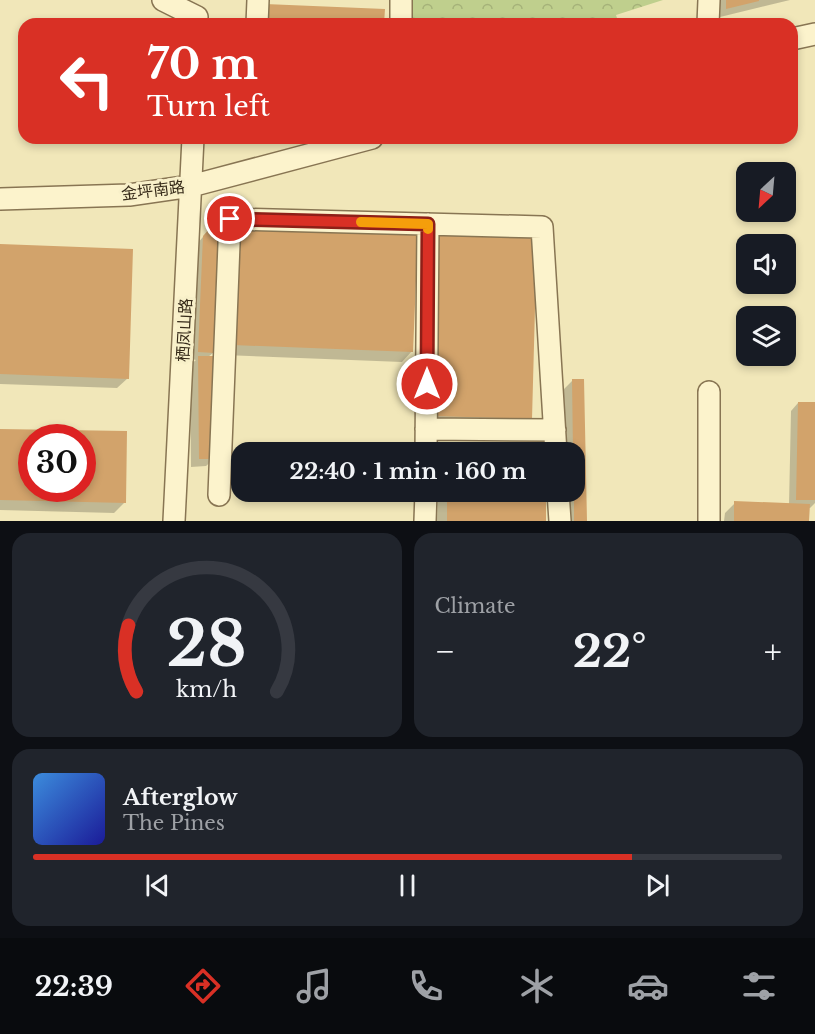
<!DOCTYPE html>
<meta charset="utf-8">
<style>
body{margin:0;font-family:"Libre Baskerville","Noto Sans SC",serif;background:#20242c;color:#f1f3f6;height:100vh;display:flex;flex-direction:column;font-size:22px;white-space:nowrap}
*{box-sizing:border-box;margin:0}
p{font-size:20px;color:#9ea1a6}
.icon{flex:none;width:33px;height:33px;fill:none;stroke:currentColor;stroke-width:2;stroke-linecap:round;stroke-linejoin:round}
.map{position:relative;height:521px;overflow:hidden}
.sheet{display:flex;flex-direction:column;gap:12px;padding:12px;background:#0d0f14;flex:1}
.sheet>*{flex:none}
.guide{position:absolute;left:18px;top:18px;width:780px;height:126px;border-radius:18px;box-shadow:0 3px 9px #0003;background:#d93025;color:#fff;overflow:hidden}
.needle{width:39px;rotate:206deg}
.fabs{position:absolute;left:736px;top:162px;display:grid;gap:12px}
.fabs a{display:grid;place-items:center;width:60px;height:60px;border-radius:12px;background:#171b24;box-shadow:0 3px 9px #0003;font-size:30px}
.speed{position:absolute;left:18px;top:424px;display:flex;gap:12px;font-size:30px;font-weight:700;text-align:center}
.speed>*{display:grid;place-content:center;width:78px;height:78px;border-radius:50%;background:#171b24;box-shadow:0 3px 9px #0003;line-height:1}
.speed .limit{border:9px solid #d22;background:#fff;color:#111}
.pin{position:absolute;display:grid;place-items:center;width:51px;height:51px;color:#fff;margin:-26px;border:3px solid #fff;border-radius:50%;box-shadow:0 2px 6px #0007}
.me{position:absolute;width:66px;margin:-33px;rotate:0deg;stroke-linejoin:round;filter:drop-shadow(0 0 4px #0008)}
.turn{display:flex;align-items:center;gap:21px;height:126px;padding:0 30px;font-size:27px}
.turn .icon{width:78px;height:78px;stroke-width:2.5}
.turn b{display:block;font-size:42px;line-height:51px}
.big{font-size:45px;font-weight:700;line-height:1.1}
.sheet .tile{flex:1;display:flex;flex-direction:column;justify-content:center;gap:9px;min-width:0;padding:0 21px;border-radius:18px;background:#20242c}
.sheet .dial{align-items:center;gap:0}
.dial svg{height:156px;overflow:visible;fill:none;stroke:#363941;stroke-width:7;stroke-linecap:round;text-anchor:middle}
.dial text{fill:#f1f3f6;stroke:none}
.song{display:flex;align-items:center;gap:18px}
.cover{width:72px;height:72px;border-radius:9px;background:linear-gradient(135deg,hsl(210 70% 55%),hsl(240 70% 35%))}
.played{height:6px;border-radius:3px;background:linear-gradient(90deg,#d93025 80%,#363941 80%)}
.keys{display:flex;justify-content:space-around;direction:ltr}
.heat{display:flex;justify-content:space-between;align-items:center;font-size:33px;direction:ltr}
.sheet .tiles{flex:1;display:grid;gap:12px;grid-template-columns:1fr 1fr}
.tile:last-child{grid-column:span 2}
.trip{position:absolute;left:231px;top:442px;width:354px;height:60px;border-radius:18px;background:#171b24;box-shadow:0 3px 9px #0003;font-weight:700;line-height:60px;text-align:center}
.dock{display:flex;height:96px;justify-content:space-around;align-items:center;background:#090b0e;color:#9ea1a6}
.dock .icon{width:42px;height:42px}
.dock .on{color:#d93025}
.dock b{font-size:27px;color:#f1f3f6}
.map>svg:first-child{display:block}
</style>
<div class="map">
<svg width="815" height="521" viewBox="0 0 815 521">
<defs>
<pattern id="park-crowns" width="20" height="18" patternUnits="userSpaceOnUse" patternTransform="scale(1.5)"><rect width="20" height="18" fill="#bfcf8d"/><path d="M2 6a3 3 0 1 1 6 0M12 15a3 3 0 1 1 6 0" fill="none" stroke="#a5b279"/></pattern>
</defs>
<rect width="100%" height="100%" fill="#f1e7b9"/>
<path fill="url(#park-crowns)" d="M409,0h254l-47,15 3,9h-211z"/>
<path fill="#0003" fill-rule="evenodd" d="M717,0h73l-74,18z
M216,222l-3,131 -5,4 6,102 -8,7 -15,1 -1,-102 6,-5 -5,-1 5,-114z
M535,237l-4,181 -11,10 -97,-3z
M228,238l184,113 -10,11 -178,-7z
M0,246l128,132 -11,10 -117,-4z
M572,381h11l2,140h-21v-29h10v-39h-11l-1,-62z
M798,403l17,1v99l-5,5h-2v13h-84l1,-8 10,-10 54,2 2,-94z
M0,430l126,3 -1,69 -11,11 -114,-3zM32,438h50v51h-50z
M448,443l97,10h-106z
M438,492h107l-1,29h-107z"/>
<path fill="#d2a36b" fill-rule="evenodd" d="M726,0h33v1l-33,8z
M265,4l120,5 -1,15h-120z
M224,212l-10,141 -16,-1 5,-116z
M237,226l181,7 -5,119 -180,-7z
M438,232l99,3 -5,184 -99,-3z
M0,244l133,5 -4,130 -129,-5z
M198,356h16l1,103h-16z
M572,379h12l3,142h-13v-68h-1z
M798,402h17v98h-19z
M0,429l127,2 -1,72 -126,-3zM32,438h50v51h-50z
M448,442l98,1v10h-99z
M447,492h99v29h-99z
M734,501l76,3 -1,17h-75z"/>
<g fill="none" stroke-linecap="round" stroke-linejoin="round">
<g stroke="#887553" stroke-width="24">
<path id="minor" d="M163,0l34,17
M257,24l1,-24
M401,24v-24
M708,24l1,-24
M792,39l23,-5
M0,199l129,-4 62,-9 181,-48
M426,429l129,1
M426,453l2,-229
M558,492l2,29
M219,495l11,-276 312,8 14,226
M174,521l19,-383
M425,521l1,-29
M709,521v-129"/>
</g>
<use href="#minor" stroke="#fcf3cc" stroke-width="21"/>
</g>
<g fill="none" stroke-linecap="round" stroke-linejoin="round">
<g stroke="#8d1f18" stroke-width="15">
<path id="route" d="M230,219l198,5 -1,160"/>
</g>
<use href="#route" stroke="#d93025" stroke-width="10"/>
<path stroke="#f59e0b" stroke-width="10" d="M361,222l67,2v5"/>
</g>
<g text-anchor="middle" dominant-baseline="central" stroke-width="6" stroke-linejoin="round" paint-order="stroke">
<g font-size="16" fill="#362a19" stroke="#f8f0c9">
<text transform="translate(153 190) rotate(-7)">金坪南路</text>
<text transform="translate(184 330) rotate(-87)">栖凤山路</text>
</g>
</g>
</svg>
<div class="fabs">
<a><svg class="needle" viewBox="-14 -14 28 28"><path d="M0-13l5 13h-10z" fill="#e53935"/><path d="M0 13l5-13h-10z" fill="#9ea1a6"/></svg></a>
<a><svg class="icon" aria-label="sound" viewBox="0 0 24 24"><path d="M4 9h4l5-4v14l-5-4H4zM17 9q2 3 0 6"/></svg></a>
<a><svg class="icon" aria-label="layers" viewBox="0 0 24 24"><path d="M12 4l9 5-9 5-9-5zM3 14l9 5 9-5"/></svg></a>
</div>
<div class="speed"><div class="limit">30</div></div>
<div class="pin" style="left:230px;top:219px;background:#d93025"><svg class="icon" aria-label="arrive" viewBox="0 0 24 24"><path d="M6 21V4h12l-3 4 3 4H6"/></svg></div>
<svg class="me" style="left:427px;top:384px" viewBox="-20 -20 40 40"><circle r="17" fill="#d93025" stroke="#fff" stroke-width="3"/><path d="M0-11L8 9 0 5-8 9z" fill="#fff"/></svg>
<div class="trip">22:40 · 1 min · 160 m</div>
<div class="guide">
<div class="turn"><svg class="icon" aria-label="left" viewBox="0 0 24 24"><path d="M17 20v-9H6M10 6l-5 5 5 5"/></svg><div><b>70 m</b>Turn left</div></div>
</div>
</div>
<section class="sheet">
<div class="tiles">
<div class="tile dial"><svg viewBox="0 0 100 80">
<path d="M14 69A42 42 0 1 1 86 69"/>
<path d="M14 69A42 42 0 0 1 10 35" stroke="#d93025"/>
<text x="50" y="56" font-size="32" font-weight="700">28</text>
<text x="50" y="72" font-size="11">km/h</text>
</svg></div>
<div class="tile"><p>Climate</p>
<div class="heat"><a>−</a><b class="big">22°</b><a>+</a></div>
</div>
<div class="tile">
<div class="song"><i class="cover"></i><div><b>Afterglow</b><p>The Pines</p></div></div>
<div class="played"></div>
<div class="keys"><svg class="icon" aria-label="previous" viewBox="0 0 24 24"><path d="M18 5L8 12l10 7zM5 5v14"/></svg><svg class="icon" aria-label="pause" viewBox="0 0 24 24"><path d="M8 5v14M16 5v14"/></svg><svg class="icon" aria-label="next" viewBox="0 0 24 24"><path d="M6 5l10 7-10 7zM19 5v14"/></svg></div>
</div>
</div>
</section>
<nav class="dock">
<b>22:39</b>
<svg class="icon on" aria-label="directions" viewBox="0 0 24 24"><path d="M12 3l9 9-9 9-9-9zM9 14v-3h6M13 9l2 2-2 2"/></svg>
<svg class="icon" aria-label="music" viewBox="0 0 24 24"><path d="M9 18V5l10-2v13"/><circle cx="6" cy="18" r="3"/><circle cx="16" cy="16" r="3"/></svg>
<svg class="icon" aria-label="phone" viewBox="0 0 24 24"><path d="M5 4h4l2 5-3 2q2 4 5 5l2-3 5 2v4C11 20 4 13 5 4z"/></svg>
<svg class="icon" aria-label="climate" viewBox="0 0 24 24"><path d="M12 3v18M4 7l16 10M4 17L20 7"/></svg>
<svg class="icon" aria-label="car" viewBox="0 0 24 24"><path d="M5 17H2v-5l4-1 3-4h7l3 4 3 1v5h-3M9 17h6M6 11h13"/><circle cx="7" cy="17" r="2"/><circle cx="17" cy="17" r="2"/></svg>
<svg class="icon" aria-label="filters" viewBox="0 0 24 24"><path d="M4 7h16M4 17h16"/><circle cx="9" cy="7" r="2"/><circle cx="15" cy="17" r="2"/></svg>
</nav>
